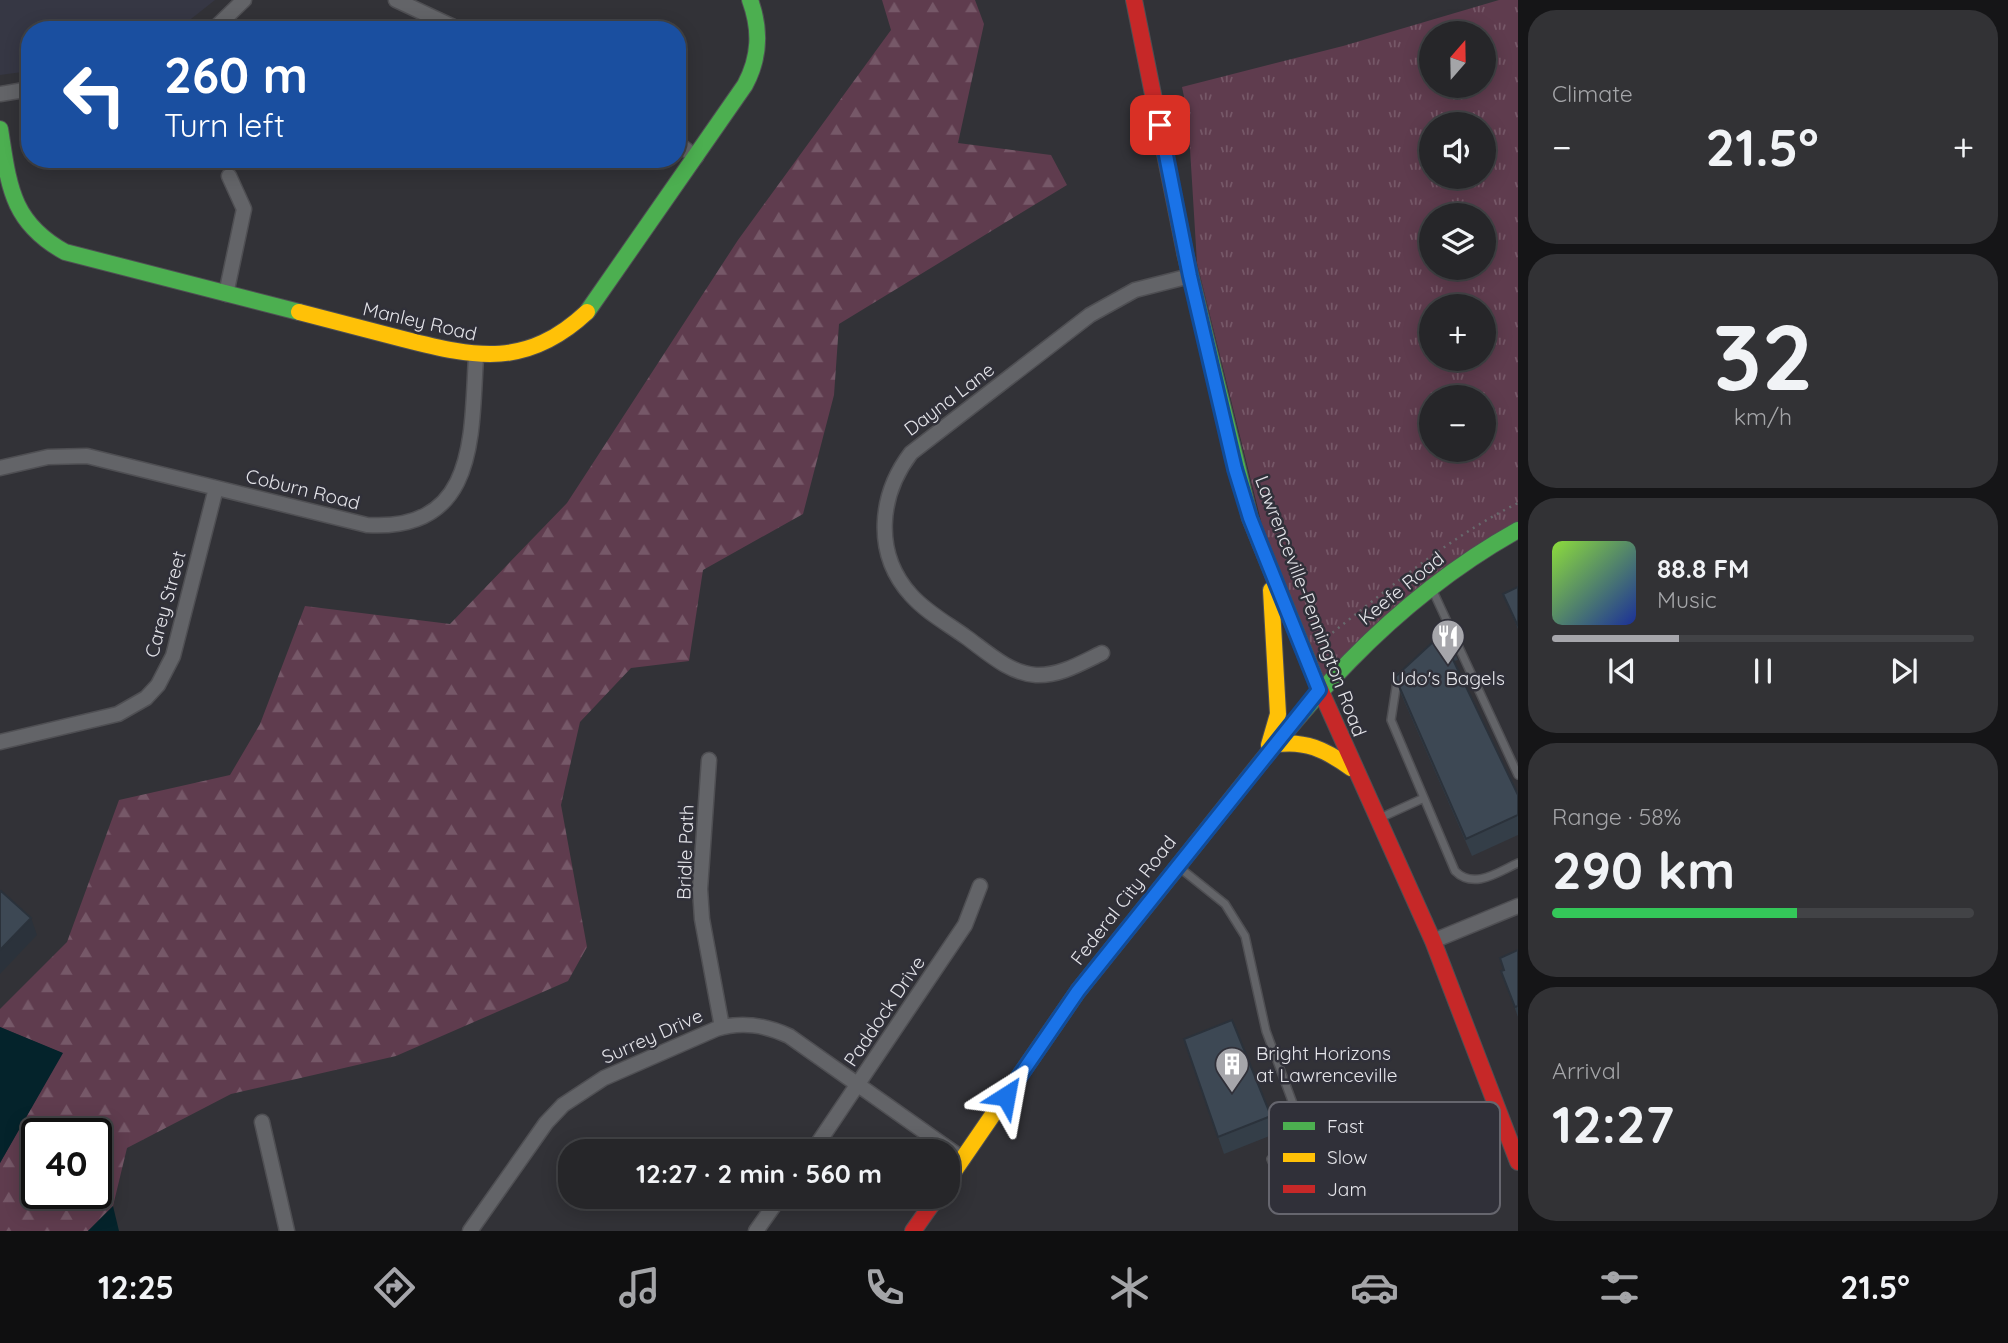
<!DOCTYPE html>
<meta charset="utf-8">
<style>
body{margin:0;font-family:Quicksand,sans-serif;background:#323235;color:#f1f3f6;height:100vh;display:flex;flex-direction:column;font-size:26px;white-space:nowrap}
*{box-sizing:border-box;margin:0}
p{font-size:23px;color:#a4a5a8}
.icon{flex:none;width:38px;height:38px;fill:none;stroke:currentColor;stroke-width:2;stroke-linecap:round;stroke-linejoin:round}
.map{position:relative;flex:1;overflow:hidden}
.drawer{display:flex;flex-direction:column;gap:10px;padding:10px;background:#151517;width:490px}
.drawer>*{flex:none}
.top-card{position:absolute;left:21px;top:21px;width:665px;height:147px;border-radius:28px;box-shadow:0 4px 18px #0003,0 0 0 2px #424346;background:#1a4fa0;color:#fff;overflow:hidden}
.needle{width:46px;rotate:20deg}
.buttons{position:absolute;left:1419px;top:21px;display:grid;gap:14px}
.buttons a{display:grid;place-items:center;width:77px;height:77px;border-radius:50%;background:#262629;box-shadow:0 4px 18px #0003,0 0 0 2px #424346;font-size:35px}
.speed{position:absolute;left:21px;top:1118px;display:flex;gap:14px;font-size:35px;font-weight:700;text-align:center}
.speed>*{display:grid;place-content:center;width:91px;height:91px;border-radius:50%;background:#262629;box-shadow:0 4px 18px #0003,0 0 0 2px #424346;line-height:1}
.speed .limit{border:4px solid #111;border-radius:10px;background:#fff;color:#111}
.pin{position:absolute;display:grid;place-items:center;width:60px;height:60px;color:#fff;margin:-30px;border-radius:14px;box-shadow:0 4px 10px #0006}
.me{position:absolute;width:77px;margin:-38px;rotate:34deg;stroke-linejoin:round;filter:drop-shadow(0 0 5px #0008)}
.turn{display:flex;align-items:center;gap:24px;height:147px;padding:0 28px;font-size:32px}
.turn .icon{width:91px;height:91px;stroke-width:2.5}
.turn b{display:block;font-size:49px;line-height:60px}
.big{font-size:52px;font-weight:800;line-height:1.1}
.drawer .card{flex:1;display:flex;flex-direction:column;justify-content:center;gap:10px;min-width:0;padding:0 24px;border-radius:28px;background:#323235}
.drawer .dial{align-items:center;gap:0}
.dial b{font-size:91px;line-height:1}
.song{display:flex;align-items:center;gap:21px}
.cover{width:84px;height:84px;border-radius:10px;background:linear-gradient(135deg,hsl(90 70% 55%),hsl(230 70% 35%))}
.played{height:7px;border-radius:4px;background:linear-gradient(90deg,#a6a6ab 30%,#424346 30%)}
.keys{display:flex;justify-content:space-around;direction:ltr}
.heat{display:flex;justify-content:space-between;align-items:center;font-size:38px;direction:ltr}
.charge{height:10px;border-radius:5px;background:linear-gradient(90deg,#34c759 58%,#424346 0)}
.trip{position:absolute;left:558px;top:1139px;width:402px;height:70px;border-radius:28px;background:#262629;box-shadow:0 4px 18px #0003,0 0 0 2px #424346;font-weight:800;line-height:70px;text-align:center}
.menu{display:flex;height:112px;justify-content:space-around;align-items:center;background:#0f0f10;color:#a4a5a8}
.menu .icon{width:49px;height:49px}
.menu .active{color:#a6a6ab}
.menu b{font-size:32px;color:#f1f3f6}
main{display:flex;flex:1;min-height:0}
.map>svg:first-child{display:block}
</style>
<main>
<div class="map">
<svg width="1518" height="1231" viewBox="0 0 1518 1231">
<defs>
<pattern id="grass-tufts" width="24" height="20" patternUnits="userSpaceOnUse" patternTransform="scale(1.75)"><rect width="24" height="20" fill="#5f3c4e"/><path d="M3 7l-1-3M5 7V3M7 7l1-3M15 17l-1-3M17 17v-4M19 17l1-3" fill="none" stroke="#765868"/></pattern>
<pattern id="forest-firs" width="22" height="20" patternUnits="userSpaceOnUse" patternTransform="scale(1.75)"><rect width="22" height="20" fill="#5f3c4e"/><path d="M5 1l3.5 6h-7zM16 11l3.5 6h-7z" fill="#765868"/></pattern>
</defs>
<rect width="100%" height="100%" fill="#323237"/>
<path fill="#363744" d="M0,0h215l-38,30h-147v41l-30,4z"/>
<path fill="url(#grass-tufts)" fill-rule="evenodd" d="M1499,0h19v526l-197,155 -50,-120 -74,-298 -9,-147 -6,-29 161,-41zM1432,33h52v53h-52zM1432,124h52v53h-52zM1432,215h52v53h-52zM1432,306h52v53h-52zM1432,397h52v53h-52z"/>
<path fill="url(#forest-firs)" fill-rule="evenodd" d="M882,0h93l9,24 -26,119 93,12 16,30 -228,139 -5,71 -31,119 -100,56 -14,91 -58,7 -51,54 -19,83 26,142 -19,34 -172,75 -165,38 -104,54 -14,58 -25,25h-88v-68l62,-110 -62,-26v-18l67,-67 52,-142 111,-25 30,-51 45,-118 145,18 117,-121 171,-263 153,-210zM37,1134h59v60h-59z"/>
<path fill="#04232b" d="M0,1027l63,26 -63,110z
M113,1206l6,25h-31z"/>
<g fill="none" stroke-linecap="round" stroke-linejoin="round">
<g stroke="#4f4f53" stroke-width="10">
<path id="lane" d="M1432,589l86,186
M1402,676l-5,5 -6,39 64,151c19,19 43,1 63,-8
M1380,818l44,-20
M1180,868l45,36 20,32 21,95 58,156 -36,11 -17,-39 36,-18"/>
</g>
<g stroke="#4f4f53" stroke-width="17">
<path id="street" d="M396,0l64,30
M213,30l31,-30
M0,94l30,-5
M677,143l19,14
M226,294l18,-85 -15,-33
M0,468l48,-11 39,-1 280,69c111,7 104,-90 109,-168
M1102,653c-21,10 -42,23 -66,22 -27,-2 -48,-22 -70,-38 -18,-13 -40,-25 -55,-42 -38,-42 -32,-100 0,-142l179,-138 45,-25 55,-14
M0,742l118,-28 28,-16 12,-13 15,-29 43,-168
M709,760l-9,129 2,30 20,108
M1433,941l85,-35
M262,1122l25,109
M812,1152l153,-227 15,-39
M470,1231l76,-108 17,-18 41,-27 112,-49c26,-8 49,-4 73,7l174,123
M756,1231l24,-34"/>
</g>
<g stroke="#4f4f53" stroke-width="18">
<path id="fast" d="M0,129c9,57 11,93 65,123l234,60
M1185,253l65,265 65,160
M587,312l158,-227c15,-28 16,-55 5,-85
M1179,865c104,-130 190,-252 339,-335"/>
</g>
<g stroke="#4f4f53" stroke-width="18">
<path id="slow" d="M299,312c35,9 69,18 104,27 74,19 124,29 184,-27
M1269,745l9,-31 -7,-124
M1273,745c31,-6 53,5 78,23
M948,1180l130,-189 101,-126"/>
</g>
<g stroke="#4f4f53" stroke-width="18">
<path id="jam" d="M1134,0l51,253
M1315,678l118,263 85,221
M913,1231l24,-34"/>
</g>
<path stroke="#68686c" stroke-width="2.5" stroke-dasharray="2 5" stroke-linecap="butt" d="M1327,637c61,-48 121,-99 191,-134"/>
<use href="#lane" stroke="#636468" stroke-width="7"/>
<use href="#street" stroke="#636468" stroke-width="14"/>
<use href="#fast" stroke="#4caf50" stroke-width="16"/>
<use href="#slow" stroke="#ffc107" stroke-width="16"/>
<use href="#jam" stroke="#c62828" stroke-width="16"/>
</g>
<path fill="#343e48" d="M1518,587v42l-15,-35z
M1446,630l12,30 -4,1 64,134v40l-46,21 -71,-162 -6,-17z
M1518,950v67l-17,-46 3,-1z
M1184,1039l87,77 6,17 -53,21z"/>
<path fill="#2b323b" d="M31,918l6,17 -37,39v-24z"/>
<path fill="#3d4854" stroke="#2b323b" stroke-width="2" d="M1518,587v39l-15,-32z
M1446,630l6,13 -6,2 72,150v20l-52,24 -71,-162z
M1,891l30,27 -31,32v-57z
M1518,950v56l-3,1 -14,-36 3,-1 -4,-12z
M1232,1020l39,96 -53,21 -34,-98z"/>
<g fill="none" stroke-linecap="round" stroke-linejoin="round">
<g stroke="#114b97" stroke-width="18">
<path id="route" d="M1006,1096l72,-105 241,-301 -69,-172 -15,-49 -45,-193 -30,-151"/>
</g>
<use href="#route" stroke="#1a73e8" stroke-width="12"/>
</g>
<defs>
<g id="restaurant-pin" transform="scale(1.75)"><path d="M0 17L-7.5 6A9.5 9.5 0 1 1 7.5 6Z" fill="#a6a6ab" stroke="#303039"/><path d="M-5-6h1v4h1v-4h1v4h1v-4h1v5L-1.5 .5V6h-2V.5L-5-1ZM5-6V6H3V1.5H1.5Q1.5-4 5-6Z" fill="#fff"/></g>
<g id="building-pin" transform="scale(1.75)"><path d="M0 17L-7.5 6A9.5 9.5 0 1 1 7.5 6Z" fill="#a6a6ab" stroke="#303039"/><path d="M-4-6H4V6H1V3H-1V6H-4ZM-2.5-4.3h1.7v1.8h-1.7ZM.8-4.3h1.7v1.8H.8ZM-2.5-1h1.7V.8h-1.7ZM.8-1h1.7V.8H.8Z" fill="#fff"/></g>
</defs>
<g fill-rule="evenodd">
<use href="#restaurant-pin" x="1448" y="636"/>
<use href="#building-pin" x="1232" y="1064"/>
</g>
<g text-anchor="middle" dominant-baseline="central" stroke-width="5" stroke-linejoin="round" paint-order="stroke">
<g font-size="19" fill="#e4e4e9" stroke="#303039">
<text transform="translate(420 321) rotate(13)">Manley Road</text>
<text transform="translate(949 399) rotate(-37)">Dayna Lane</text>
<text transform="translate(303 489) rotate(14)">Coburn Road</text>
<text transform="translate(1401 588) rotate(-39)">Keefe Road</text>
<text transform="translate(165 604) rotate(-75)">Carey Street</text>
<text transform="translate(1311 606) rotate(69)">Lawrenceville-Pennington Road</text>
<text transform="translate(685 852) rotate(-88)">Bridle Path</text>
<text transform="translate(1123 900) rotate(-52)">Federal City Road</text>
<text transform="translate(884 1011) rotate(-56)">Paddock Drive</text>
<text transform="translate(652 1036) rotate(-24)">Surrey Drive</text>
</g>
<g font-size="19" fill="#e4e4e9" stroke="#303039">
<text x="1448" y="678">Udo's Bagels</text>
<text x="1256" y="1053" text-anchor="start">Bright Horizons<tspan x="1256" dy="22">at Lawrenceville</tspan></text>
</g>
</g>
<rect x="1269" y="1102" width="231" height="112" rx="10" fill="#303039" stroke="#66666e" stroke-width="2"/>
<rect x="1283" y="1122" width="32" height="8" fill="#4caf50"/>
<rect x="1283" y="1153" width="32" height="9" fill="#ffc107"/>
<rect x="1283" y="1185" width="32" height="8" fill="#c62828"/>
<g font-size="19" fill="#e4e4e9">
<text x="1327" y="1133">Fast</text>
<text x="1327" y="1164">Slow</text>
<text x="1327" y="1196">Jam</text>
</g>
</svg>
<div class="buttons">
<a><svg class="needle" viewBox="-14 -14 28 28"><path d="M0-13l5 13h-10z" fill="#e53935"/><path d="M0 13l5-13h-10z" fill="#a4a5a8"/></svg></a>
<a><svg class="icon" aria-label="sound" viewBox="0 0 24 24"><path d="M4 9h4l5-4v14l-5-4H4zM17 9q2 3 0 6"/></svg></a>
<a><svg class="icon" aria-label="layers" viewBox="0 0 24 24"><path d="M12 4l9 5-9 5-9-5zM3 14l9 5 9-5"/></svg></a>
<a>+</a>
<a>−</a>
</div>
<div class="speed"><div class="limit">40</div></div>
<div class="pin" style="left:1160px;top:125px;background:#d93025"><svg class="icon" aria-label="arrive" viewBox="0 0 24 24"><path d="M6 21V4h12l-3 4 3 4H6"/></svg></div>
<svg class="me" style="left:1006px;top:1096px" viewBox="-20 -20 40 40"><path d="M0-17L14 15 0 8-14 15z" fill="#1a73e8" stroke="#fff" stroke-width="4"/></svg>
<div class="trip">12:27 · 2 min · 560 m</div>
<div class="top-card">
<div class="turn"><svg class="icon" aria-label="left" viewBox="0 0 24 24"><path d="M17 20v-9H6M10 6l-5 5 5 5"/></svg><div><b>260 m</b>Turn left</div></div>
</div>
</div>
<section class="drawer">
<div class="card"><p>Climate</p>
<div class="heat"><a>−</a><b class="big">21.5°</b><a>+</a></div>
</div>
<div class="card dial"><b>32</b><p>km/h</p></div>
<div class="card">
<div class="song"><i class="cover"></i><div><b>88.8 FM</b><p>Music</p></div></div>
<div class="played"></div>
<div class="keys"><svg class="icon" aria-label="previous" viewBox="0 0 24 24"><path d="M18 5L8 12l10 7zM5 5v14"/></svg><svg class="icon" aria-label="pause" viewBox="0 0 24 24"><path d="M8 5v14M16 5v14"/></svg><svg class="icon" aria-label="next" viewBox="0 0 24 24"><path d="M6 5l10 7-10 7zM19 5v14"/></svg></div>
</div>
<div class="card"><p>Range · 58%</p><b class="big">290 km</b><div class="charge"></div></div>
<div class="card"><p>Arrival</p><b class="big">12:27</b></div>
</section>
</main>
<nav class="menu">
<b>12:25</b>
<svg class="icon active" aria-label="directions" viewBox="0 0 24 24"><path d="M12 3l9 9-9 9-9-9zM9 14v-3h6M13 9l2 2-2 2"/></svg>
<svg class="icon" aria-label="music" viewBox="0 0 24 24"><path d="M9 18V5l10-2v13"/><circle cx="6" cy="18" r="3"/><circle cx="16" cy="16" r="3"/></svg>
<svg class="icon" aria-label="phone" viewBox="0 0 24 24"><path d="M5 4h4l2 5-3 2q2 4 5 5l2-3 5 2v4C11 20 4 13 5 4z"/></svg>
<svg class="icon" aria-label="climate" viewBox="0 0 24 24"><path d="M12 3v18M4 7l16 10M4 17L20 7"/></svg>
<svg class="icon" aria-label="car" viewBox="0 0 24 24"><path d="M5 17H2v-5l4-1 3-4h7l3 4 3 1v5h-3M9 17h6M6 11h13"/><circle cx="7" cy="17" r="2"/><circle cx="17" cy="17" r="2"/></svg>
<svg class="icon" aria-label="filters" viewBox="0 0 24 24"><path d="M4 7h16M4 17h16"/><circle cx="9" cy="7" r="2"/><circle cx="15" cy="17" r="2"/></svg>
<b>21.5°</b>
</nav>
